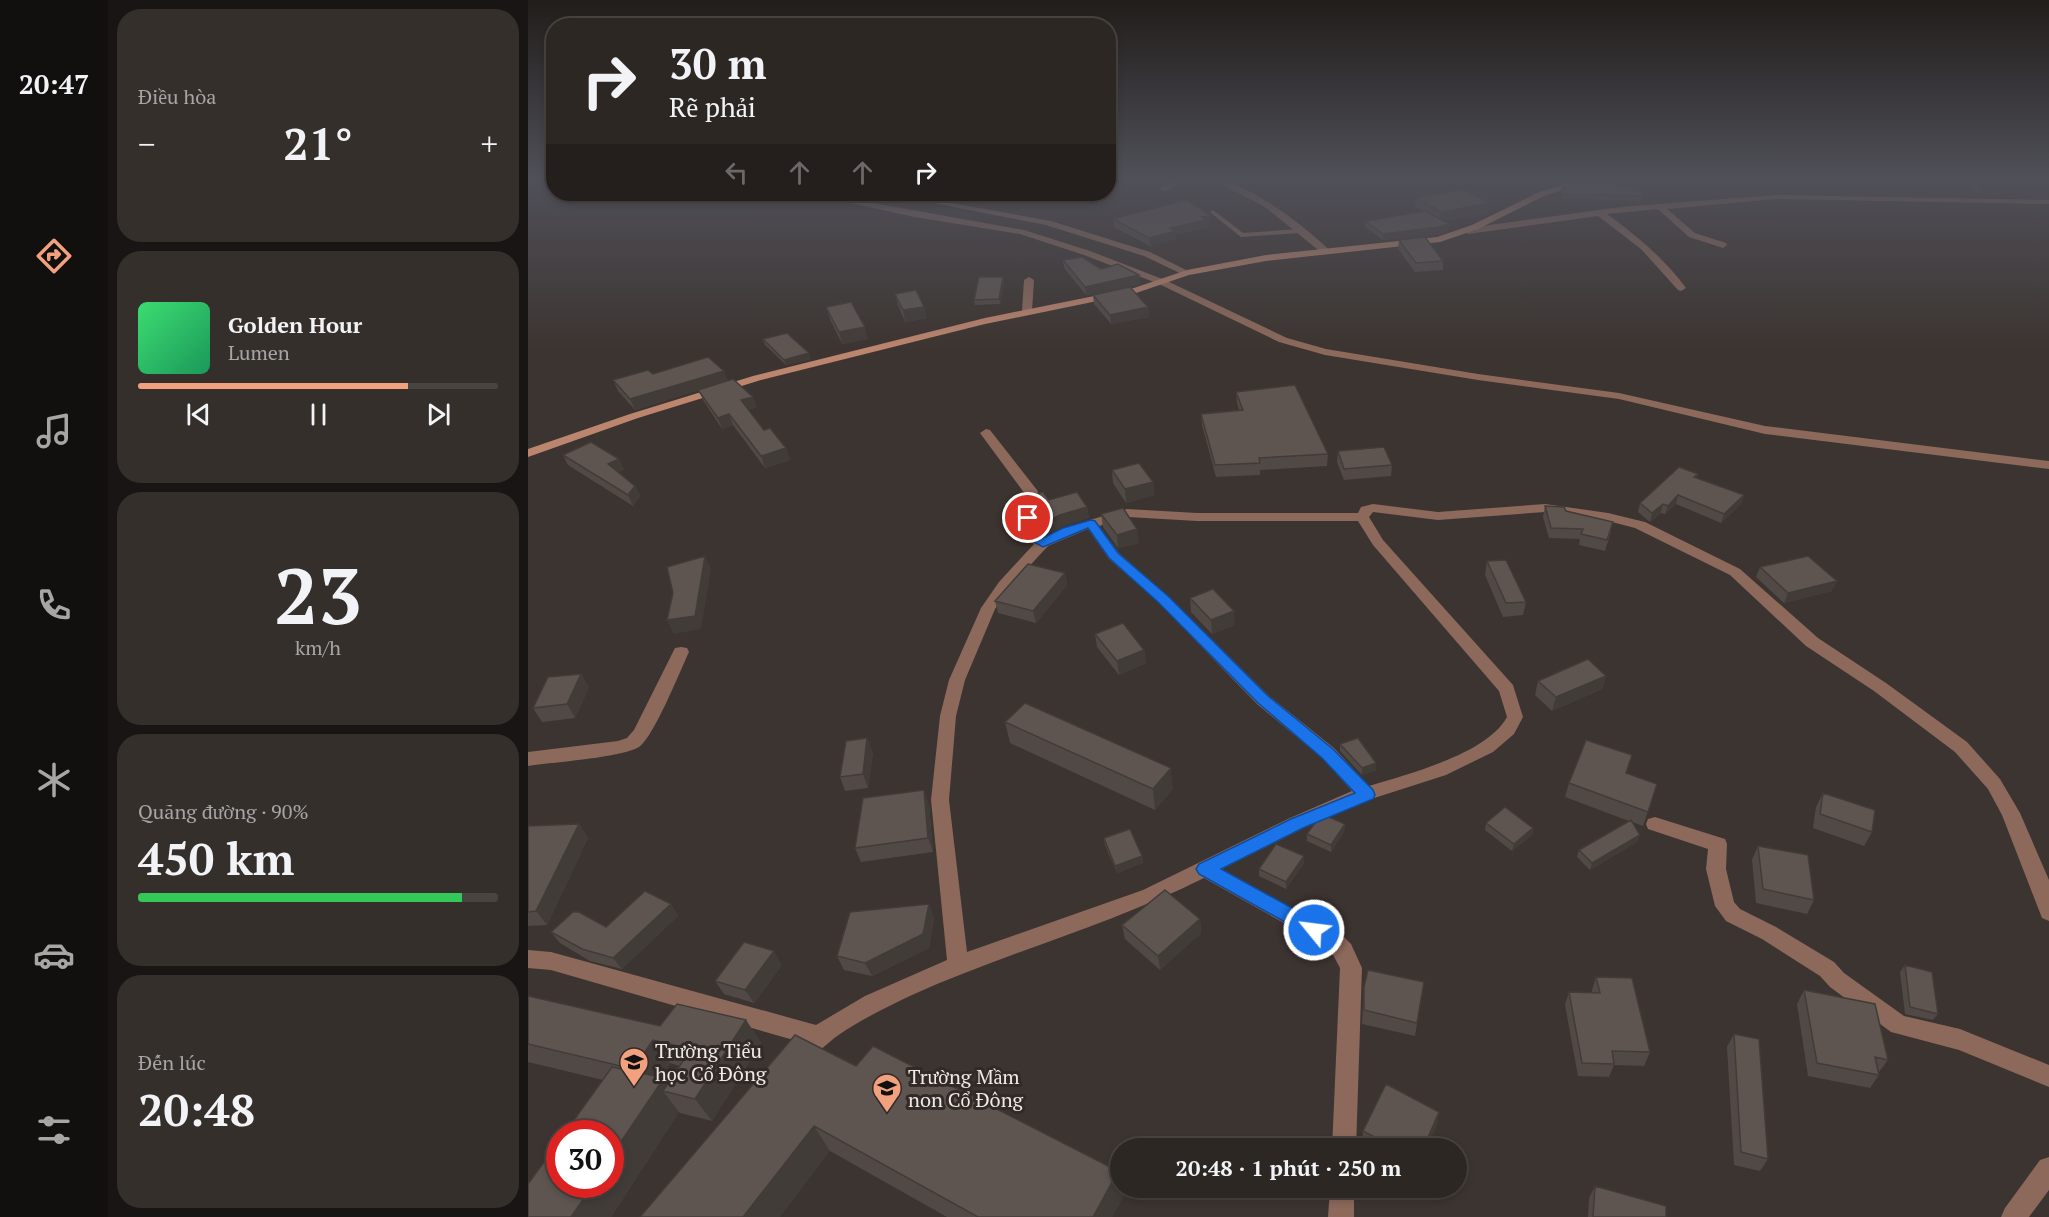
<!DOCTYPE html>
<html lang="vi">
<meta charset="utf-8">
<style>
body{margin:0;font-family:"PT Serif",serif;background:#352f2c;color:#f1f3f6;height:100vh;display:flex;flex-direction:column;font-size:22px;white-space:nowrap}
*{box-sizing:border-box;margin:0}
p{font-size:20px;color:#a7a5a6}
.icon{flex:none;width:33px;height:33px;fill:none;stroke:currentColor;stroke-width:2;stroke-linecap:round;stroke-linejoin:round}
.map{position:relative;flex:1;overflow:hidden}
.drawer{display:flex;flex-direction:column;gap:9px;padding:9px;background:#191514;width:420px}
.drawer>*{flex:none}
.top-card{position:absolute;left:18px;top:18px;width:570px;height:183px;border-radius:24px;box-shadow:0 3px 9px #0003,0 0 0 2px #484441;background:#2d2724;color:#f1f3f6;overflow:hidden}
.speed{position:absolute;left:18px;top:1120px;display:flex;gap:12px;font-size:30px;font-weight:700;text-align:center}
.speed>*{display:grid;place-content:center;width:78px;height:78px;border-radius:50%;background:#2d2724;box-shadow:0 3px 9px #0003,0 0 0 2px #484441;line-height:1}
.speed .limit{border:9px solid #d22;background:#fff;color:#111}
.pin{position:absolute;display:grid;place-items:center;width:51px;height:51px;color:#fff;margin:-26px;border:3px solid #fff;border-radius:50%;box-shadow:0 2px 6px #0007}
.me{position:absolute;width:66px;margin:-33px;rotate:299deg;stroke-linejoin:round;filter:drop-shadow(0 0 4px #0008)}
.turn{display:flex;align-items:center;gap:21px;height:126px;padding:0 24px;font-size:27px}
.turn .icon{width:78px;height:78px;stroke-width:2.5}
.turn b{display:block;font-size:42px;line-height:51px}
.lanes{display:flex;align-items:center;height:57px;padding:0 24px;background:#0003;justify-content:center;gap:30px;direction:ltr}
.lanes .off{opacity:.35}
.big{font-size:45px;font-weight:700;line-height:1.1}
.drawer .tile{flex:1;display:flex;flex-direction:column;justify-content:center;gap:9px;min-width:0;padding:0 21px;border-radius:24px;background:#352f2c}
.drawer .dial{align-items:center;gap:0}
.dial b{font-size:78px;line-height:1}
.song{display:flex;align-items:center;gap:18px}
.cover{width:72px;height:72px;border-radius:9px;background:linear-gradient(135deg,hsl(140 70% 55%),hsl(150 70% 35%))}
.played{height:6px;border-radius:3px;background:linear-gradient(90deg,#f2a17e 75%,#484441 75%)}
.keys{display:flex;justify-content:space-around;direction:ltr}
.heat{display:flex;justify-content:space-between;align-items:center;font-size:33px;direction:ltr}
.charge{height:9px;border-radius:4px;background:linear-gradient(90deg,#34c759 90%,#484441 0)}
.trip{position:absolute;left:582px;top:1138px;width:357px;height:60px;border-radius:30px;background:#2d2724;box-shadow:0 3px 9px #0003,0 0 0 2px #484441;font-weight:700;line-height:60px;text-align:center}
main{display:flex;flex:1;min-height:0}
.tab-bar{display:flex;flex-direction:column;width:108px;justify-content:space-around;align-items:center;background:#12100e;color:#a7a5a6}
.tab-bar .icon{width:42px;height:42px}
.tab-bar .selected{color:#f2a17e}
.tab-bar b{font-size:27px;color:#f1f3f6}
.map>svg:first-child{display:block}
</style>
<main>
<nav class="tab-bar">
<b>20:47</b>
<svg class="icon selected" aria-label="directions" viewBox="0 0 24 24"><path d="M12 3l9 9-9 9-9-9zM9 14v-3h6M13 9l2 2-2 2"/></svg>
<svg class="icon" aria-label="music" viewBox="0 0 24 24"><path d="M9 18V5l10-2v13"/><circle cx="6" cy="18" r="3"/><circle cx="16" cy="16" r="3"/></svg>
<svg class="icon" aria-label="phone" viewBox="0 0 24 24"><path d="M5 4h4l2 5-3 2q2 4 5 5l2-3 5 2v4C11 20 4 13 5 4z"/></svg>
<svg class="icon" aria-label="climate" viewBox="0 0 24 24"><path d="M12 3v18M4 7l16 10M4 17L20 7"/></svg>
<svg class="icon" aria-label="car" viewBox="0 0 24 24"><path d="M5 17H2v-5l4-1 3-4h7l3 4 3 1v5h-3M9 17h6M6 11h13"/><circle cx="7" cy="17" r="2"/><circle cx="17" cy="17" r="2"/></svg>
<svg class="icon" aria-label="filters" viewBox="0 0 24 24"><path d="M4 7h16M4 17h16"/><circle cx="9" cy="7" r="2"/><circle cx="15" cy="17" r="2"/></svg>
</nav>
<section class="drawer">
<div class="tile"><p>Điều hòa</p>
<div class="heat"><a>−</a><b class="big">21°</b><a>+</a></div>
</div>
<div class="tile">
<div class="song"><i class="cover"></i><div><b>Golden Hour</b><p>Lumen</p></div></div>
<div class="played"></div>
<div class="keys"><svg class="icon" aria-label="previous" viewBox="0 0 24 24"><path d="M18 5L8 12l10 7zM5 5v14"/></svg><svg class="icon" aria-label="pause" viewBox="0 0 24 24"><path d="M8 5v14M16 5v14"/></svg><svg class="icon" aria-label="next" viewBox="0 0 24 24"><path d="M6 5l10 7-10 7zM19 5v14"/></svg></div>
</div>
<div class="tile dial"><b>23</b><p>km/h</p></div>
<div class="tile"><p>Quãng đường · 90%</p><b class="big">450 km</b><div class="charge"></div></div>
<div class="tile"><p>Đến lúc</p><b class="big">20:48</b></div>
</section>
<div class="map">
<svg width="1521" height="1217" viewBox="0 0 1521 1217">
<rect width="100%" height="100%" fill="#3c3430"/>
<g fill="none" stroke-linecap="round" stroke-linejoin="round">
<path fill="#8c695b" fill-rule="evenodd" d="M685,210l30,23 56,-4 3,2 -3,2 -58,4 -30,-24 -1,-1z"/>
<path fill="#8c695b" fill-rule="evenodd" d="M645,180h10l-16,11h-6v-4z
M685,180c32,0 95,48 117,71l-8,2 -57,-46z
M281,194h14l201,36 66,21 75,29 122,58 39,11 152,25 141,19 146,33 284,35v8l-284,-35 -146,-35 -141,-19 -153,-25 -46,-13 -120,-58 -75,-29 -64,-21 -105,-17z
M359,194h14l150,27 99,31 42,21 -8,2 -40,-19 -98,-31z
M1247,195l274,5v4l-274,-5 -108,10 28,24 31,10 1,2 -4,3 -34,-11 -31,-28 -51,5c30,22 57,44 79,74l-5,3 -3,-1 -37,-41 -43,-33 -130,18 -4,-3 4,-3 153,-21z
M501,277l5,3 -2,31 -5,3 -5,-3 2,-31z
M458,429l4,1 47,60 2,4 -9,12 13,32 20,-10 64,-19 70,4h161l3,-6 12,-3 65,8 107,-8 63,9 37,9 95,47 78,69 68,45 81,59 33,37 20,34 29,67v41l-7,-3 -40,-103 -14,-26 -33,-37 -81,-61 -68,-45 -76,-71 -95,-47 -27,-7 -63,-9 -107,8 -65,-8 -4,5 14,23 130,145 10,32 -9,17 -21,18 -47,23 -81,26 -61,27 -82,41 122,68 7,7 11,24 -6,181h-24l8,-181 -10,-19 -126,-71c-94,47 -196,74 -292,117 -25,12 -50,24 -72,39 -15,10 -28,26 -44,33l-8,-3 -3,-8 3,-8 9,-7 -246,-71 -23,-2v-18l23,2 265,73 49,-29 82,-36 -16,-160 9,-84 9,-36 32,-72 18,-26 35,-38 -5,-4 -13,-34 9,-12 -45,-61zM600,517l69,4h161l15,24 126,146 8,26c-20,37 -99,57 -138,69l-35,-38 -65,-52 -101,-100 -49,-43 -20,-27zM560,529l21,30 49,43 99,102 65,54 30,33 -62,27 -147,72 -176,62 -18,-152 7,-84 9,-36 30,-71 14,-21 39,-42z
M153,647l6,1 2,4c-9,19 -35,85 -50,95 -19,11 -86,15 -111,19v-14l90,-11 9,-3 7,-8 41,-82z
M1127,817l70,22 2,5 -1,25 8,33 6,7 36,18 58,35 10,11 60,43 56,13 89,36v22l-90,-37 -68,-18 -61,-45 -10,-11 -58,-37 -36,-18 -11,-15 -9,-37 2,-20 -60,-20 -2,-5 2,-5z
M1521,1157v33l-20,27h-28l4,-9 35,-48z
M802,1188h24v29h-26z"/>
<path fill="#bc856e" fill-rule="evenodd" d="M1052,180h13l-49,16 -66,33 -38,13 -174,19 -77,14 -53,18 -151,31 -224,56 -123,38 -110,39v-8l102,-35 123,-38 232,-58 149,-30 53,-18 79,-15 171,-18 35,-12 67,-33z"/>
</g>
<path fill="#514946" fill-rule="evenodd" d="M1440,180h31l-21,15z
M1034,188l80,5 -1,8 -78,-2 -2,-6z
M888,198l73,5 -1,10 -44,8 5,3 -1,7 -9,3 -56,6 -18,-13v-6l58,-9 -8,-5z
M585,219l98,4 -4,1v4l-31,6v5l-26,7 -36,-19z
M871,240l44,21v9l-28,2 -17,-23z
M535,260l77,24 -54,11 -22,-27z
M475,277l1,5 -4,22 -25,1 -1,-5z
M367,294l32,24 -22,4 -7,-17z
M565,295l55,12 1,10 -38,7 -17,-20z
M298,307l42,32 -26,5 -12,-25z
M235,339l48,20 -25,6 -21,-20z
M125,374l75,7 29,26 -9,3 16,20 26,30 -25,8 -32,-43 -11,4 -19,-29 -4,-10 -64,20 -17,-19 -5,-11z
M708,392l92,62 -1,12 -67,4v5l-44,2 -14,-52 -1,-11 38,-4 -2,-7z
M810,451l54,14 -1,11 -47,4 -7,-18z
M35,455l61,14 -6,3 17,14 5,10 -7,10 -65,-41z
M584,470l41,12 1,13 -28,8 -13,-20z
M1170,474l-2,4 48,17 -3,9 -20,19 -45,-19 -11,10 -4,-1 -11,9 -12,-10 2,-9z
M503,495l56,12 2,11 -27,8 -18,9 -11,-29z
M1017,506l21,5 45,21 -6,19 -26,-6 1,-6 -31,-1 -6,-21z
M573,514l38,29 -21,5 -15,-21z
M959,561l39,41 -3,13 -20,2 -18,-42z
M1232,567l72,24 -48,12 -28,-26z
M537,573l2,12 -31,38 -38,-10 -3,-12z
M662,598l45,27 -23,9 -21,-22z
M567,634l49,16 2,13 -27,12 -22,-28z
M53,674l8,13 -14,31 -33,4 -9,-14z
M1078,676l-4,13 -50,22 -17,-16 3,-14z
M477,722l168,67 -18,21 -145,-67z
M339,738l6,15 -5,35 -23,3 -5,-14z
M812,744l36,19v7l-14,5 -22,-24z
M1098,773l31,11 -14,42 -11,-4 5,20 -47,28 -13,-13 2,-7 50,-29 -64,-24 4,-14z
M1295,793l49,39 -8,14 -51,-18 3,-21z
M401,804l4,48 -72,10 -6,-14z
M958,823l47,5 -1,7 -20,16 -27,-21z
M51,824l9,14 -41,87 -19,1v-100z
M817,824l-1,8 -13,20 -24,-11v-7z
M576,838l38,18 1,7 -26,10 -12,-28z
M1230,846l56,54 -7,14 -51,-11 -4,-43z
M776,856v7l-18,26 -27,-13v-7z
M143,904l7,12 -56,53 -32,-8 -30,-18 -9,-11 55,-5z
M406,918l-5,30 -57,28 -28,-6 -7,-14z
M672,919l1,14 -41,37 -35,-31 -3,-14z
M254,965l-28,38 -30,-9 -9,-13z
M1377,965l33,49 -5,6 -28,-6 -5,-42z
M1068,977l54,75 -6,14 -30,-1 -5,12 -31,-1 -13,-71 4,-13 23,1v-3z
M896,982l-9,54 -53,-12 2,-37z
M1276,990l84,70 -9,12v3l-9,13 -62,-12 -11,-72z
M0,996l132,30 86,-6 15,23 -49,78 -32,-8 -1,-1 -68,105h-83l75,-137 -75,-18zM142,1063l10,3 -12,17 -7,-5z
M1206,1034l34,125 -8,12 -26,-6 -7,-118z
M328,1066l266,122 2,7 -12,22h-165l-117,-66 -190,66z
M911,1112l-2,12 -11,25h-54l-10,-6 1,-12z
M1067,1186l71,31h-78l1,-19z"/>
<path fill="#423c39" d="M1031,180h17l-18,4z
M1463,180h8l-21,15 4,-8z
M961,203l-1,10 -48,9 1,-10z
M683,216v7l-4,1v4l-31,6v5l-26,7 -1,-8 21,-10z
M921,224l-1,7 -9,3 -56,6v-6z
M611,275l1,9 -54,11 -1,-8z
M475,277l1,5 -4,22 -1,-5z
M396,307l3,11 -22,4 -2,-12z
M620,307l1,10 -38,7 -1,-9z
M337,327l3,12 -26,5 -3,-12z
M281,353l2,6 -25,6 -2,-5z
M196,371l4,10 -93,29 -5,-11z
M225,397l4,10 -12,4 -4,-11z
M201,414l4,11 -11,4 -4,-11z
M258,448l4,12 -25,8 -4,-12z
M91,459l5,10 -11,5 -5,-10z
M625,482l1,13 -28,8 -1,-14z
M107,486l5,10 -7,10 -5,-11z
M1150,495l-2,9 -11,10 3,-8z
M1216,495l-3,9 -20,19 3,-9z
M1135,504l-2,9 -11,9 2,-9z
M559,507l2,11 -27,8 -18,9 -2,-11 18,-9z
M609,529l2,14 -21,5 -1,-13z
M177,556l6,13 -10,60 -27,5 -7,-14z
M537,573l2,12 -31,38 -3,-12z
M1309,581l-5,10 -48,12 4,-10z
M706,611l1,14 -23,9 -1,-14z
M616,650l2,13 -27,12 -2,-14z
M53,674l8,13 -14,31 -8,-14z
M1078,676l-4,13 -50,22 4,-14z
M339,738l6,15 -5,35 -5,-14z
M848,763v7l-14,5v-7z
M643,768l2,21 -18,21 -2,-21z
M396,790l5,14 4,48 -5,-14z
M51,824l9,14 -41,87 -11,-14z
M817,824l-1,8 -13,20v-7z
M1005,828l-1,7 -20,16 2,-7z
M1112,835l-3,7 -47,28 2,-7z
M614,856l1,7 -26,10 -2,-7z
M776,856v7l-18,26v-7z
M143,904l7,12 -56,53 -9,-11z
M401,904l5,14 -5,30 -57,28 -7,-13z
M672,919l1,14 -41,37 -2,-14z
M246,951l8,14 -28,38 -9,-13z
M218,1020l15,23 -49,78 -17,-22z
M125,1040l17,23 -19,29 -18,-23z
M136,1078l12,16 -13,-3 16,21 -68,105h-40l22,-32h17v-27z
M911,1112l-2,12 -11,25h-3z
M286,1126l16,25 -50,66h-37z
M590,1171l2,10v7h2l2,7 -12,22h-19z"/>
<path fill="#5e5551" stroke="#423c39" stroke-width="1.5" d="M1056,180h23l35,13v3l-78,-2 -2,-6z
M1449,180h14l-9,7z
M935,189l26,14 -48,9 -25,-14z
M659,200l24,16 -9,1 4,3 -36,8 6,3 -27,7 -36,-19z
M898,211l23,13 -10,3 -56,7 -18,-13z
M897,237l18,24 -27,2 -17,-23z
M554,257l19,12 17,-5 21,11 -54,12 -22,-27z
M451,277h24l-4,22 -25,1z
M602,287l18,20 -38,8 -17,-20z
M388,290l8,17 -21,3 -8,-16z
M323,302l14,25 -26,5 -13,-25z
M259,333l22,20 -25,7 -21,-21z
M180,357l16,14 -94,28 -17,-19 35,-10 5,4z
M205,379l20,18 -12,3 23,30 6,-2 16,20 -25,8 -32,-42 -11,4 -20,-28z
M767,385l33,69 -69,4 1,5 -45,2 -14,-51 42,-4 -7,-18z
M63,442l28,17 -11,5 27,22 -7,9 -65,-40z
M856,447l8,18 -48,4 -6,-18z
M611,463l14,19 -28,7 -13,-19z
M1151,467l19,7 -4,3 50,18 -20,19 -46,-19 -10,11 -5,-2 -11,9 -12,-10z
M515,492l6,8 28,-8 10,15 -27,8 -18,9 -11,-29z
M1017,506l19,1 2,4 47,11 -6,18 -26,-6 2,-5 -32,-1z
M595,508l14,21 -20,6 -16,-21z
M177,556l-10,60 -28,4 6,-27 -6,-26z
M1280,556l29,25 -49,12 -28,-26z
M978,560l20,42 -20,1 -19,-42z
M500,564l37,9 -32,38 -38,-10z
M685,589l21,22 -23,9 -21,-22z
M595,623l21,27 -27,11 -22,-27z
M1060,659l18,17 -50,21 -18,-16z
M53,674l-14,30 -34,4 15,-31z
M497,703l146,65 -18,21 -148,-67z
M339,738l-4,36 -23,3 6,-36z
M830,738l18,25 -14,5 -22,-24z
M1058,740l46,15 -6,18 31,11 -9,28 -79,-29z
M396,790l4,48 -73,10 8,-50z
M1295,793l52,17 -3,22 -52,-18z
M977,807l28,21 -19,16 -28,-21z
M796,815l21,9 -14,21 -24,-11 12,-17z
M1103,820l9,15 -48,28 -13,-13z
M51,824l-43,87 -8,1v-86z
M602,829l12,27 -27,10 -11,-28z
M748,844l28,12 -18,26 -27,-13z
M1230,846l50,9 6,45 -51,-11z
M637,890l35,29 -42,37 -36,-31z
M117,891l26,13 -58,54 -31,-9 -31,-17 22,-20h6l27,15z
M401,904l-6,30 -58,29 -28,-7 13,-44z
M216,942l30,9 -29,39 -30,-9z
M1377,965l27,7 6,42 -28,-7z
M840,970l56,12 -7,41 -53,-13v-23z
M1068,977l36,1 18,74 -38,-1 2,13 -32,-1 -13,-71 31,1z
M1276,990l71,14 13,56 -13,-3 4,18 -62,-12z
M0,996l132,30 17,-22 69,16 -51,79 -32,-8 28,-42 -38,-9 -20,29 -105,-25z
M1206,1034l25,5 9,120 -27,-7z
M267,1035l61,31 17,-20 245,125 -25,46h-115l-164,-91 -71,91h-103z
M84,1067l52,11 -54,80v-24h-46z
M858,1084l53,28 -16,37h-26l-34,-18z
M32,1140v45h33l-22,32h-43v-33z
M1067,1186l71,20v11h-73z"/>
<linearGradient id="sky" x2="0" y2="1"><stop stop-color="#211d1a"/><stop offset="0.51" stop-color="#505059"/><stop offset="1" stop-color="#505059" stop-opacity="0"/></linearGradient>
<rect width="1521" height="350" fill="url(#sky)"/>
<path fill="#1a73e8" stroke="#114b97" stroke-width="1.5" d="M500,514l7,4 8,20 20,-10 28,-8 4,1 23,32 50,43 100,100 65,53 40,41 2,5 -2,4 -70,29 -82,41 100,55 2,6 -2,5 -7,3 -6,-3 -109,-61 -3,-5 3,-5 92,-45 64,-26 -33,-35 -64,-55 -100,-101 -49,-44 -21,-30 -45,19 -13,-7 -8,-22z"/>
<defs>
<g id="school-pin" transform="scale(1.5)"><path d="M0 17L-7.5 6A9.5 9.5 0 1 1 7.5 6Z" fill="#f2a17e" stroke="#322a27"/><path d="M0-5L7-2L0 1L-7-2ZM-4 1L0 2.5L4 1V4Q0 6-4 4Z" fill="#111"/></g>
</defs>
<g fill-rule="evenodd">
<use href="#school-pin" x="106" y="1062"/>
<use href="#school-pin" x="359" y="1088"/>
</g>
<g text-anchor="middle" dominant-baseline="central" stroke-width="6" stroke-linejoin="round" paint-order="stroke">
<g font-size="20" fill="#efeae8" stroke="#322a27" text-anchor="start">
<text x="127" y="1050">Trường Tiểu<tspan x="127" dy="23">học Cổ Đông</tspan></text>
<text x="380" y="1076">Trường Mầm<tspan x="380" dy="23">non Cổ Đông</tspan></text>
</g>
</g>
</svg>
<div class="speed"><div class="limit">30</div></div>
<div class="pin" style="left:500px;top:518px;background:#d93025"><svg class="icon" aria-label="arrive" viewBox="0 0 24 24"><path d="M6 21V4h12l-3 4 3 4H6"/></svg></div>
<svg class="me" style="left:786px;top:930px" viewBox="-20 -20 40 40"><circle r="17" fill="#1a73e8" stroke="#fff" stroke-width="3"/><path d="M0-11L8 9 0 5-8 9z" fill="#fff"/></svg>
<div class="trip">20:48 · 1 phút · 250 m</div>
<div class="top-card">
<div class="turn"><svg class="icon" aria-label="right" viewBox="0 0 24 24"><path d="M7 20v-9h11M14 6l5 5-5 5"/></svg><div><b>30 m</b>Rẽ phải</div></div>
<div class="lanes"><svg class="icon off" aria-label="left" viewBox="0 0 24 24"><path d="M17 20v-9H6M10 6l-5 5 5 5"/></svg><svg class="icon off" aria-label="ahead" viewBox="0 0 24 24"><path d="M12 20V5M6 11l6-6 6 6"/></svg><svg class="icon off" aria-label="ahead" viewBox="0 0 24 24"><path d="M12 20V5M6 11l6-6 6 6"/></svg><svg class="icon" aria-label="right" viewBox="0 0 24 24"><path d="M7 20v-9h11M14 6l5 5-5 5"/></svg></div>
</div>
</div>
</main>
